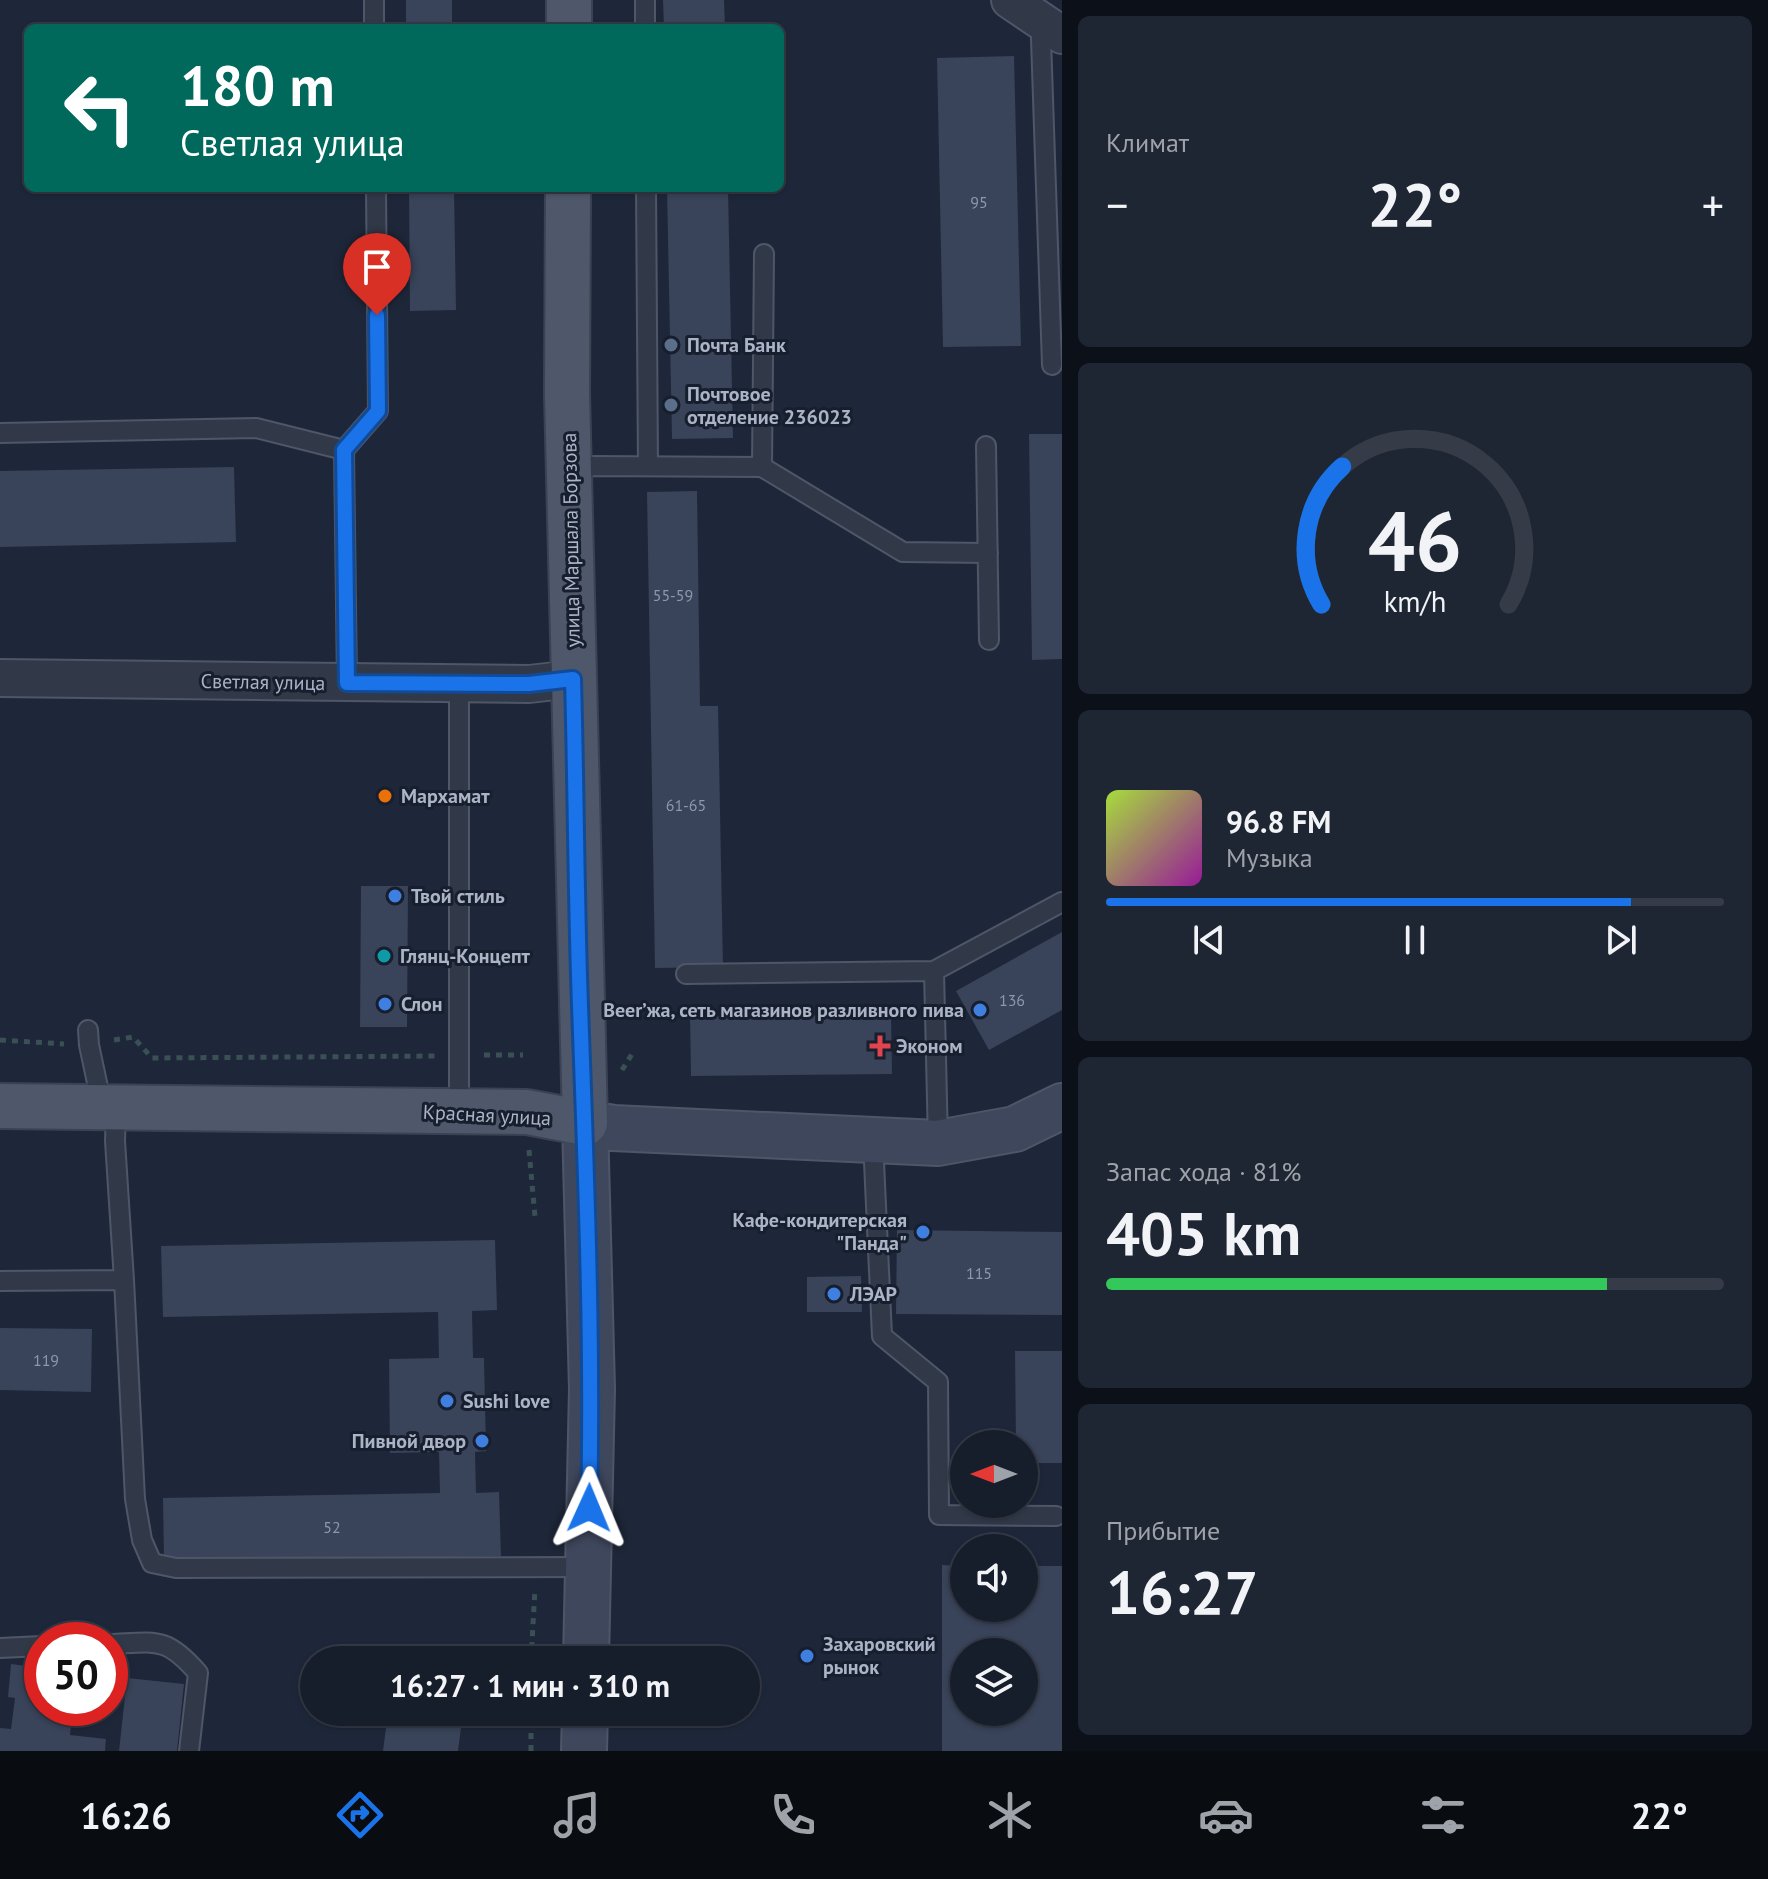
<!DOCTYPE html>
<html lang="ru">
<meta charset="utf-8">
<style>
body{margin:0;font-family:"PT Sans",sans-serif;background:#1f2633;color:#f1f3f6;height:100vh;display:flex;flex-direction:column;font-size:30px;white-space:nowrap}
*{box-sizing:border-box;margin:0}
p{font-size:26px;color:#9ea2a9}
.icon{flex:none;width:44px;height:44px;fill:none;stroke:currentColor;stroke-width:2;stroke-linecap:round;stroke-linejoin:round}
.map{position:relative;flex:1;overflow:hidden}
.details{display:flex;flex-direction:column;gap:16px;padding:16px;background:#0c1018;width:706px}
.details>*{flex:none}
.hud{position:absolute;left:24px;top:24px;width:760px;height:168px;border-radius:12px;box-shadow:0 2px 6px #0004,0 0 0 2px #353b47;background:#00695c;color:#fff;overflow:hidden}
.needle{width:52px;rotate:270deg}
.tools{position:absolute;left:950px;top:1430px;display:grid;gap:16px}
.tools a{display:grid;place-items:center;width:88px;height:88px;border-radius:50%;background:#161d2b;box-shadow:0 2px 6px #0004,0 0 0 2px #353b47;font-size:40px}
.speed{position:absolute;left:24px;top:1622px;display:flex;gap:16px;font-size:40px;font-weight:700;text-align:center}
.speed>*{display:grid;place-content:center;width:104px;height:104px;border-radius:50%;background:#161d2b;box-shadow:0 2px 6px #0004,0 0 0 2px #353b47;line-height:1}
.speed .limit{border:12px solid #d22;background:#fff;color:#111}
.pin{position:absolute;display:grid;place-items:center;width:68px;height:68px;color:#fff;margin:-82px -34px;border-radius:50% 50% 50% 0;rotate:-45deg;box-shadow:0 0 8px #0007}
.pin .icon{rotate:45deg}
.me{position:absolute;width:88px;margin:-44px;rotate:1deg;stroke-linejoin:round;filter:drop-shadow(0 0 6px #0008)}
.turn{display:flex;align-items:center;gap:28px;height:168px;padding:0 24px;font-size:36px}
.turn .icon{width:104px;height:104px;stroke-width:2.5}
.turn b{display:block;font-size:56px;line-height:68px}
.big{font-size:60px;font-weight:700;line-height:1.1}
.details .widget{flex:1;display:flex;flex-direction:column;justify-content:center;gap:12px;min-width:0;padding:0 28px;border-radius:12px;background:#1f2633}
.details .dial{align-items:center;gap:0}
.dial svg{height:208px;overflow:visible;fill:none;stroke:#353b47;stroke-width:7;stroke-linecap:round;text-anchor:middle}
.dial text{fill:#f1f3f6;stroke:none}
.song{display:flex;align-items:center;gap:24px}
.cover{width:96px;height:96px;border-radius:12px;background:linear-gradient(135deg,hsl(80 70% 55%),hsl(300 70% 35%))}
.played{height:8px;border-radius:4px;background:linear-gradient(90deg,#1a73e8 85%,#353b47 85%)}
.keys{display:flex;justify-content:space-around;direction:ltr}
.heat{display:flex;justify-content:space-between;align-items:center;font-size:44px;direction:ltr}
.charge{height:12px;border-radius:6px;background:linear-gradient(90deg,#34c759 81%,#353b47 0)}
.trip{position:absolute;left:300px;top:1646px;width:460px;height:80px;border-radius:40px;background:#161d2b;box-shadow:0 2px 6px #0004,0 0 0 2px #353b47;font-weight:700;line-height:80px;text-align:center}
.tab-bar{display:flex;height:128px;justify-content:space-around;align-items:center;background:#090c11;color:#9ea2a9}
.tab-bar .icon{width:56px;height:56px}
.tab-bar .current{color:#1a73e8}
.tab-bar b{font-size:36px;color:#f1f3f6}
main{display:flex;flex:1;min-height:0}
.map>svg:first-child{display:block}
</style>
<main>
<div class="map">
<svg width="1062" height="1751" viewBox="0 0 1062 1751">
<rect width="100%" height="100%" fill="#1e2739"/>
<path fill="#394359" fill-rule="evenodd" d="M406,0h46v28h-46z
M663,0h61l1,28h-61z
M1014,56l7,290 -78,1 -6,-289z
M409,188h45l2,122 -46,1z
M667,188h61l5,250 -61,1z
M1029,434h33v225l-30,1z
M234,467l2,75 -236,5v-76z
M697,491l3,215h18l5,261 -68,1 -8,-476z
M361,886h47l-1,141h-47z
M1062,932v78l-73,40 -33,-59z
M891,1015l1,59 -201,2 -1,-60z
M897,1230l165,2v83l-166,-1z
M495,1240l2,70 -25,1 1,47h11l2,93 -11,1 1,41 23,-1 2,64 -337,6 -1,-64 277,-5 -1,-41 -49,1 -1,-94 50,-1 -1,-46 -275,5 -2,-71z
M861,1276l1,36h-55v-35z
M0,1328l92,1 -1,63 -91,-2z
M1015,1351h47v112h-38v-19h-8z
M942,1565l22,1v42h60v-42h38v185h-120zM964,1652h60v60h-60z
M11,1664l31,4v40h31l-3,27 36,4 -1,12h-105v-23l11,1 4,-31 -7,-1z
M127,1678l57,6 -7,67h-58z
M388,1712h75l-5,39h-75z"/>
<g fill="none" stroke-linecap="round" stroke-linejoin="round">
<g stroke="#4f5667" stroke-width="22">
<path id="lane" d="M374,0v28
M645,0v28
M1045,23l-4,16 11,326
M646,188l2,278
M0,433l256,-5 88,22 3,233
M986,446l3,194
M344,450l34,-39 -2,-223
M762,467l2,-213
M570,470l17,-4 175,1 141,85 85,1
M934,971l4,172
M686,974l248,-3 128,-69
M88,1030l1,15 13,61
M116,1108l-1,33 9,139
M459,1112v-429
M873,1140l9,196 56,46 1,133 117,1
M0,1281l124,-1 11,219 7,41 10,23 24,5 412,-1
M110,1644c46,-2 56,-8 88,29l-9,78
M0,1648l42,-2"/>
</g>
<g stroke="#4f5667" stroke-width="40">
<path id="street" d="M1010,0l52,35
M0,678l529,6 44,-5"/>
</g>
<g stroke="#4f5667" stroke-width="48">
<path id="secondary" d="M586,1660l6,-271 -7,-266 28,5 325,15 77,-14 47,-23
M584,1751l1,-39"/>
</g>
<g stroke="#3b4253" stroke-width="48">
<path id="primary" d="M569,28v-28
M0,1106l527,6 58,11 -18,-729 1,-206"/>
</g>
<path stroke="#3a5054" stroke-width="5" stroke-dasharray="6 6" stroke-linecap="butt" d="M0,1040l64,4
M114,1040l19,-3 19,21 286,-2
M484,1055h39
M622,1070l10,-16
M529,1150l6,67
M531,1660l4,-71
M531,1751v-39"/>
<use href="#lane" stroke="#313949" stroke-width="18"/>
<use href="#street" stroke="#313949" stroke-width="36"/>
<use href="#secondary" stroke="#3f475d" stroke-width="44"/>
<use href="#primary" stroke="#4f586a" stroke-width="44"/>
</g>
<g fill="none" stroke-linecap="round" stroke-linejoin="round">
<g stroke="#114b97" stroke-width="20">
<path id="route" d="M377,315l1,96 -34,39 3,233 182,1 44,-5c3,109 3,218 7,327 6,167 13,334 9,502"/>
</g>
<use href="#route" stroke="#1a73e8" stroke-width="14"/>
</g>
<g fill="#5c6f8a" stroke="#171e2d" stroke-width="3">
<circle cx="671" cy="345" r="8"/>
<circle cx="671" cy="405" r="8"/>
</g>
<circle fill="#e8710a" stroke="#171e2d" stroke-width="3" cx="385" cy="796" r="8"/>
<g fill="#3f7fe0" stroke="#171e2d" stroke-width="3">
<circle cx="395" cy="896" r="8"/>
<circle cx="385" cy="1004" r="8"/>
<circle cx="980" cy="1010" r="8"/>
<circle cx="923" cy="1232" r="8"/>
<circle cx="834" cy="1294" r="8"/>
<circle cx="447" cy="1401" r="8"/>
<circle cx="482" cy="1441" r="8"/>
<circle cx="807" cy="1656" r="8"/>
</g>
<circle fill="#0f9aa8" stroke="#171e2d" stroke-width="3" cx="384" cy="956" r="8"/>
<path fill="#e0444e" stroke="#171e2d" stroke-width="3" d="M876 1034h8v8h8v8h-8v8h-8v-8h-8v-8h8z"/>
<g text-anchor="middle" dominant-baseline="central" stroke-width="6" stroke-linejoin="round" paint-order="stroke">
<g font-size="16" fill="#8e97ab">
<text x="979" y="202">95</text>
<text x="673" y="595">55-59</text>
<text x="686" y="805">61-65</text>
<text x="1012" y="1000">136</text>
<text x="979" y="1273">115</text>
<text x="46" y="1360">119</text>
<text x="332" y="1527">52</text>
</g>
<g font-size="20" font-weight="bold" fill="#abb3c6" stroke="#171e2d" text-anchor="start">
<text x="687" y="345">Почта Банк</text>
<text x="687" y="394">Почтовое<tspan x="687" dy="23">отделение 236023</tspan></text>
<text x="401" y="796">Мархамат</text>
<text x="411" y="896">Твой стиль</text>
<text x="400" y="956">Глянц-Концепт</text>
<text x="401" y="1004">Слон</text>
<text x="964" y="1010" text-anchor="end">Beer’жа, сеть магазинов разливного пива</text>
<text x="896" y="1046">Эконом</text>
<text x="907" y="1220" text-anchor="end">Кафе-кондитерская<tspan x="907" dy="23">"Панда"</tspan></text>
<text x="850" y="1294">ЛЭАР</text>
<text x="463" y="1401">Sushi love</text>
<text x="466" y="1441" text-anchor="end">Пивной двор</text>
<text x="823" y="1644">Захаровский<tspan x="823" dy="23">рынок</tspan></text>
</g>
<g font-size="20" fill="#abb3c6" stroke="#171e2d">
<text transform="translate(571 540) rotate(-91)">улица Маршала Борзова</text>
<text transform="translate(263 682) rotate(1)">Светлая улица</text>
<text transform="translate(487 1115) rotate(3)">Красная улица</text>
</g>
</g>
</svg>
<div class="tools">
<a><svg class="needle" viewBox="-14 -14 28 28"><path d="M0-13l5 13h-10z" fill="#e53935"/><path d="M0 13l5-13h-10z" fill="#9ea2a9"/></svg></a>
<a><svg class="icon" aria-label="sound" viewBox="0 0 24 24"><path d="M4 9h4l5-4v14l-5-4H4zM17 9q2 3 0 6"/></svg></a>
<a><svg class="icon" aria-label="layers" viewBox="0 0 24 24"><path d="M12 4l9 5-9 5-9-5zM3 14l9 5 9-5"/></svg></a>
</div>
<div class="speed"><div class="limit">50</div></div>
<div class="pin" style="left:377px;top:315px;background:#d93025"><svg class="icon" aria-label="arrive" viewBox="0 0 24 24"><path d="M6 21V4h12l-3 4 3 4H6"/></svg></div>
<svg class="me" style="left:589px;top:1508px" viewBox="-20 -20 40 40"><path d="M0-17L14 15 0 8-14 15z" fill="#1a73e8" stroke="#fff" stroke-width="4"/></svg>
<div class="trip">16:27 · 1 мин · 310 m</div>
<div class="hud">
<div class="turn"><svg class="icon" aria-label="left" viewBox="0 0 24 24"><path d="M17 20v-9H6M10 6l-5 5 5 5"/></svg><div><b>180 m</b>Светлая улица</div></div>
</div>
</div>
<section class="details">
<div class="widget"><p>Климат</p>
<div class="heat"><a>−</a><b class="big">22°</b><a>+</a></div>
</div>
<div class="widget dial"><svg viewBox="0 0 100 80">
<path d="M14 69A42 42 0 1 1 86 69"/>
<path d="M14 69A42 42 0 0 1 22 16" stroke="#1a73e8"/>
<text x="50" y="56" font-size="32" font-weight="700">46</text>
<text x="50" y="72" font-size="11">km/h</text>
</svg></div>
<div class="widget">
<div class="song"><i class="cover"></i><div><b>96.8 FM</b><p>Музыка</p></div></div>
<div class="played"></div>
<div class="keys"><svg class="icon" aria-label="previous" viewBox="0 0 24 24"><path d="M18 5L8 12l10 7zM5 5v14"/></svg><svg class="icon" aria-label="pause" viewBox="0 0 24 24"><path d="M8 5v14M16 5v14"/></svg><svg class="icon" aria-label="next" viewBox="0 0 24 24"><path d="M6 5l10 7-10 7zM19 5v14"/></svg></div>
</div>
<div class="widget"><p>Запас хода · 81%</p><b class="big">405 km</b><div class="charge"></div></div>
<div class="widget"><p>Прибытие</p><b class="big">16:27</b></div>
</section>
</main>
<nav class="tab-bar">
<b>16:26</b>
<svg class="icon current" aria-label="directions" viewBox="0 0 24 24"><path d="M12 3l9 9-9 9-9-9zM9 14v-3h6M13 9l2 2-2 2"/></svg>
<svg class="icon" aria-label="music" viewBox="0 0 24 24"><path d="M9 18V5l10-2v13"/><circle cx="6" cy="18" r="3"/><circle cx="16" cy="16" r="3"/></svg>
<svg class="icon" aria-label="phone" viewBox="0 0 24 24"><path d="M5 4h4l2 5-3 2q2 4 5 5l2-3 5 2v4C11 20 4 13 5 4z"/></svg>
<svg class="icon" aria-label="climate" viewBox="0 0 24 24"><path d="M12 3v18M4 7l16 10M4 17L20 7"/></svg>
<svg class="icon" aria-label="car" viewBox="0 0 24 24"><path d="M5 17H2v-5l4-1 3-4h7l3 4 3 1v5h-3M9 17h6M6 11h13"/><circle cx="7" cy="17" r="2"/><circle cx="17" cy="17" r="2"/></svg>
<svg class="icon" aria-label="filters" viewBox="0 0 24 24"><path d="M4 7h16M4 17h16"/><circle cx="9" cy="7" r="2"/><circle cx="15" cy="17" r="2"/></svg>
<b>22°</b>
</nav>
